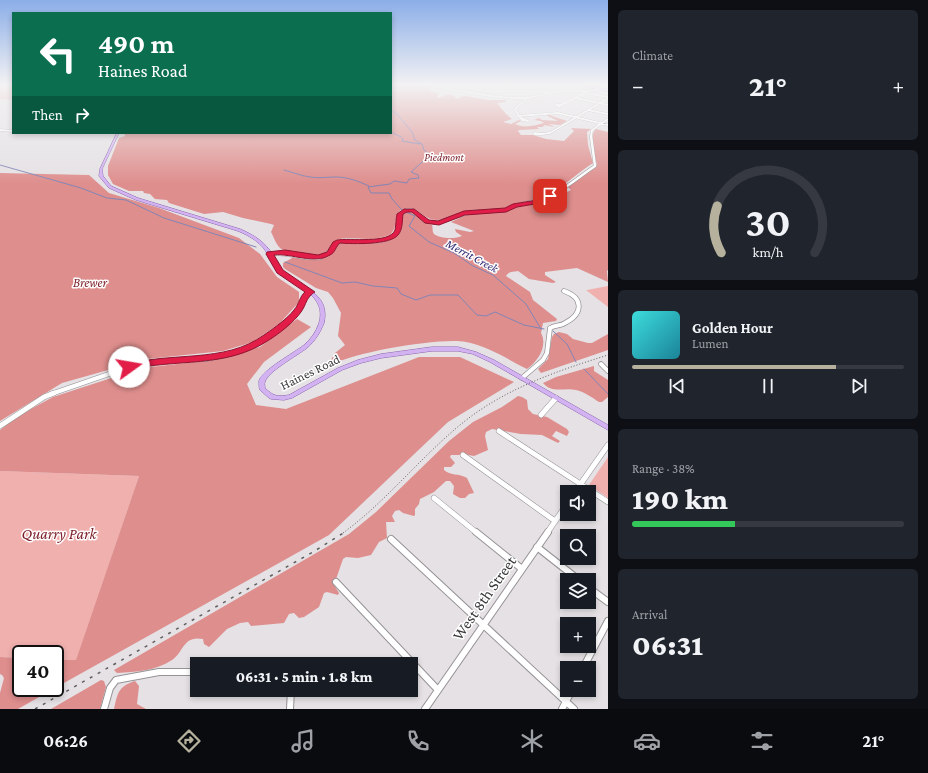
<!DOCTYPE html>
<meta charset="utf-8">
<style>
body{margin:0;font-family:"Crimson Pro",serif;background:#20242c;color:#f1f3f6;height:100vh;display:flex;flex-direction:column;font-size:15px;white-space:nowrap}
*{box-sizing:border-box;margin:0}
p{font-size:13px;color:#9ea1a6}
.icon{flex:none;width:22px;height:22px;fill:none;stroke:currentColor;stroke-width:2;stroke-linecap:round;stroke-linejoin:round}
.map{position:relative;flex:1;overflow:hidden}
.panel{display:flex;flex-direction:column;gap:10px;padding:10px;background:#0d0f14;width:320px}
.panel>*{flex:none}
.banner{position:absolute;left:12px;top:12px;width:380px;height:122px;border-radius:0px;box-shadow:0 2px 6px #0003;background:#0b6e4f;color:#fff;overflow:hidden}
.fabs{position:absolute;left:560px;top:485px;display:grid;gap:8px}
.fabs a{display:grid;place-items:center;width:36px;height:36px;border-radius:0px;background:#171b24;box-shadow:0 2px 6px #0003;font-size:20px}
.speed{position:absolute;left:12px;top:645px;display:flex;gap:8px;font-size:20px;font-weight:700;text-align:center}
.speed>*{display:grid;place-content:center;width:52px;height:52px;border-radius:50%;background:#171b24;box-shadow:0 2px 6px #0003;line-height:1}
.speed .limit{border:2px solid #111;border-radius:6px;background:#fff;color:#111}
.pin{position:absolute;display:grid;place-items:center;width:34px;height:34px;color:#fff;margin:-17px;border-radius:8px;box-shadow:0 2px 6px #0006}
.me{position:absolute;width:44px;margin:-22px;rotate:77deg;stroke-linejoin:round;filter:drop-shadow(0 0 3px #0008)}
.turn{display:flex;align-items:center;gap:14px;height:84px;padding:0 20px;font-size:18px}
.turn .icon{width:52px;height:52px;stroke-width:2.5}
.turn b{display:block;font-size:28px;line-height:34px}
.then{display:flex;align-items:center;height:38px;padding:0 20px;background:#0003;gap:8px;font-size:15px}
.big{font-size:30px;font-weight:800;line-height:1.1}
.panel .card{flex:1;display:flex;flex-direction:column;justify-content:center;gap:6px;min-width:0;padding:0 14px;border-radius:6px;background:#20242c}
.panel .dial{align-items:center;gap:0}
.dial svg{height:104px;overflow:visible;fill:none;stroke:#363941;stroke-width:7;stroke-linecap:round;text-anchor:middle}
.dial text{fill:#f1f3f6;stroke:none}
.song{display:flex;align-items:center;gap:12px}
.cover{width:48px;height:48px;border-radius:6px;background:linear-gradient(135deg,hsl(180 70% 55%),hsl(190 70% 35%))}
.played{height:4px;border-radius:2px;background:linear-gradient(90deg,#b6b19c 75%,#363941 75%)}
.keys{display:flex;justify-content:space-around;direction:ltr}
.heat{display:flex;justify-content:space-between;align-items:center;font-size:22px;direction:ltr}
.charge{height:6px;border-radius:3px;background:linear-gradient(90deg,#34c759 38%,#363941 0)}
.trip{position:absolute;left:190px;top:657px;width:228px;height:40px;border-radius:0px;background:#171b24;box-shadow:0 2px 6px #0003;font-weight:800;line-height:40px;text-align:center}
.tabs{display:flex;height:64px;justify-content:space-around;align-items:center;background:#090b0e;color:#9ea1a6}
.tabs .icon{width:28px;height:28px}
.tabs .active{color:#b6b19c}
.tabs b{font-size:18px;color:#f1f3f6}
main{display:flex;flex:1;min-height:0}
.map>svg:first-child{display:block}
</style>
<main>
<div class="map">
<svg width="608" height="709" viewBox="0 0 608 709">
<rect width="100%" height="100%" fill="#e5e1e4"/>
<path fill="#f0b0ae" d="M0,85h13v15l-13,-1z
M608,286v21l-22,-17h1z
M608,457v41l-19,-13z
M0,471l139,5 -63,185 -21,-1v-6h-34v4l-21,-1z"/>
<path fill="#de8e8d" d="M391,85h26l-3,1 3,1 4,-2 10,2 -3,3 11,4 -2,3 1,1 11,-4 8,4h-4l6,1v-2l7,-1 22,4h18l-1,2 -8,1c5,6 8,11 15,16l-9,3 8,2 8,-4 2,1 -6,3c10,5 21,1 29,-1l-3,-2 -7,-1 5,-2 3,2 16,1 -12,-6 6,-1 -2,1 2,1 15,5 -7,4 -12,-1 7,3 -11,-2 -1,2h-6l2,2 -20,1 -1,1 3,4h12l13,4 18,2 10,-10 -3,-3 20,1 -4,3 1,13 5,18c-17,11 -32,26 -50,34 -9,5 -34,10 -44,12 -10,2 -21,0 -31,2 -11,1 -20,9 -32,9 -13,0 -21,-18 -35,-10 -6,3 -4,18 -10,24 -21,10 -36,1 -55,6 -5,4 -7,11 -13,14 -8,4 -37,-1 -43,-6 -5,-5 -6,-11 -9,-16l3,-7 -3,-1 -28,-6 -20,-6 -19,2 -35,-11 -2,-3 -12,-1 -5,-5 -6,-1 -1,-2h-14l-16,-7 -5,-9v-9l11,-28 6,-2 -1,-3h267z
M596,129l12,3v138l-1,1 1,11 -31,-14 -32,4v3l11,7 -3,1 -24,-4 -11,-8c-5,1 -9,0 -12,5l24,16 3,8 24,19 -1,2 -13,2 -2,10c7,13 -3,28 -14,36 -20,-10 -39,-23 -61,-27 -24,-5 -111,10 -132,22l-2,-1 -1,-3 4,-7 10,-8 -7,-9 3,-23 -8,-15 -5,-6 -12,-4 -31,-19 -2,-2v-4l11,-6 26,2 8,-2 10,-14 5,-1 22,2 31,-7 5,-9 1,-13 6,-4c8,1 14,11 24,14 1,2 0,7 2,9 6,5 22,5 28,2l-6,-4 -1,-3 15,3 4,-1 -23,-9 20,-9 33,-1 14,-6 23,-4 15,-8 5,1 10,-5 -3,-3 29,-22c-2,-10 -9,-29 -1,-36z
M0,173l89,2 20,18 50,15 80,30 21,16 17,23 22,15v10l-19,21 -27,19 -30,9 -76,8 -85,24 -62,38z
M297,319l14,8 -47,35 -17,22 9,21 30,4 133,-52h41l54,25 -66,40 -119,113 -274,153v-28h21l63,-184 -139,-5v-41l18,-14 35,-19 89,-29 62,-7 56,-14z
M559,332l8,2 6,5 15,4h4l16,-9v16l-67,23 -3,-4 10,-10 4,-22 2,-3z
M594,366v5l14,9v17l-6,5h-3c-6,-4 -16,-11 -23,-12 -11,-3 -24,4 -33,-7l13,-6z
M518,396l4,1 5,3 1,9 5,5 14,3 20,12 2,3 -2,4 -11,-5 -4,5 8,5 -2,2 -16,-8 -21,-1 -29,-5 -6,3 -1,4 3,14 -14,6 -11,-2 -4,1h-8l-1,2 5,6 -4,4h-7v3c6,6 15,3 23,8l7,15 -5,1 -4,4h-5l-7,-4 1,-8 -4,-5h-4l-12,11 -14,7 -1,5 -4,5v6l-1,1 -11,-3 -4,-3 -4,1 -3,5 3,6h-9l1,16 -8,4 -8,13 -13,3 -12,-1 -3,2 -9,26 5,8 -1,2 -11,-3 -3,1 -5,14 -15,10 -5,1 -5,-5 -5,1 -5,9 -33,3 -3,-4 -8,1 -13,6 -18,18 -5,-3 -1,-5c-20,-4 -19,13 -31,21 -17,11 -36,12 -55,13l-3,-3 235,-136 27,-22 73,-71 24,-19 29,-15z
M0,657l21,1v30h34l-37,21h-18v-16l4,-15 -2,-3 -2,-1z
M101,680l3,1 2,6 -6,22h-49z
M135,681l4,5 -2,18 9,5h-32c4,-17 4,-22 21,-28z"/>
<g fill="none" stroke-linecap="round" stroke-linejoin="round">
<path stroke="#8285b5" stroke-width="1" d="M391,110l6,4 15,18 3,8 7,4 2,6 6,5 -19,17 7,3 1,3 -10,1 -2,4 -13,-2 -4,3 -22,3 3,6h18l3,6 11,12
M391,132l10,5
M403,138l-1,3 18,3
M0,165l81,23 26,10 19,2 38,18 92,29
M284,170l20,6
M305,176c12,3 21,1 32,1 11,0 23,5 32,9
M406,212l9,4 -6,10 20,16 25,11 19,13 20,9 33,29 15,25
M285,262l57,21 13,-1 18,4 24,2 4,6 15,6 14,-5h28l19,20 9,1 9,-4 29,13 20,4
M553,331l14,13 9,18
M584,369l24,25"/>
<g stroke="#969396" stroke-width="2.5">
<path id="minor-far5" d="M423,85c34,5 69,14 104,13 12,-1 24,-7 36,-7 14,-1 33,3 44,-6
M507,85h51
M594,85l10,2
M2,87l4,-2
M468,88l-6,-1 23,4 64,1
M576,98l32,7
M556,105h5l-2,2z
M561,105l24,-12 23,4
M588,110l20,4
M518,116l40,-3 50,12
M521,118l7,3 -6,-1 -7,-10 4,-5 7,-4 -1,-3
M0,130l13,1
M535,133l7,1h-8z
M542,134l8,-1 58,-35
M591,137l1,-7 16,-11"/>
</g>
<g stroke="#969396" stroke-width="3.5">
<path id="minor-far4" d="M531,202c25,-4 43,-22 64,-36l-4,-30"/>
</g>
<g stroke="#969396" stroke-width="4">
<path id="minor-far3" d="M270,254c17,-2 34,6 49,4 11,-2 13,-16 24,-17 15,-2 47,7 55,-12 2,-4 1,-10 2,-15l6,-4h6l13,11 11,2 35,-11 35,-2 11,-5 19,-4"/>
</g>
<g stroke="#969396" stroke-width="5.5">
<path id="minor-far2" d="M601,364l7,7
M522,378l21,-18 4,-7 3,-25c5,-3 11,-2 15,-5 18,-9 19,-25 -1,-32
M51,394l78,-27 31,-6 46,-2 21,-4 26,-9 14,-8 27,-23 5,-5 7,-16 5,-2"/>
</g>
<g stroke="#969396" stroke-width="6">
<path id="minor-far1" d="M541,415l15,-17
M0,426l44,-29 10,-4
M499,431l109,71
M463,455l92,66
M575,492l33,-47
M434,498l43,35
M547,533l20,-29"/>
</g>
<g stroke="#969396" stroke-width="8">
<path id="minor" d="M476,532l46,37
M391,539l183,170
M537,547l42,33
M336,582l102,108
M589,588l19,14
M583,668l25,-47
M104,709l6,-21 6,-8 43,-8h38
M290,709l1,-19
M425,709l123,-177
M562,709l10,-19"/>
</g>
<g stroke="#8a66ad" stroke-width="1">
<path id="major" d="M577,85h5l26,4v2z
M117,133h2l-17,36 1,7 8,10 27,12 102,31c14,6 25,13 33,26 3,6 5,14 11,18 11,10 25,13 35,25 6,7 7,16 5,25 -4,10 -9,18 -17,25 -9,7 -40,24 -42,34 -1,2 0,4 0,6 8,8 12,9 24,7l49,-27 20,-8 23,-6 51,-7h26l18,5 18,8 114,65v5l-118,-68 -17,-8 -15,-3h-26l-51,7 -20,5 -19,7 -50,28 -8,2 -13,-1 -2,-1 -9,-8c-1,-2 -1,-6 -1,-9 3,-11 35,-28 45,-36 7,-6 12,-13 15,-22 6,-20 -9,-31 -25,-40 -5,-3 -11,-5 -15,-10 -5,-5 -7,-12 -11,-18 -6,-12 -18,-19 -30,-24l-102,-31 -27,-12 -10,-12 1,-7z"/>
</g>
<use href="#minor-far5" stroke="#fff" stroke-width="2"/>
<use href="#minor-far4" stroke="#fff" stroke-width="2.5"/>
<use href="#minor-far3" stroke="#fff" stroke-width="3"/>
<use href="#minor-far2" stroke="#fff" stroke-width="4"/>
<use href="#minor-far1" stroke="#fff" stroke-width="5"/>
<use href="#minor" stroke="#fff" stroke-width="6"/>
<use href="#major" fill="#d3b2f2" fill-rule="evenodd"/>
<path stroke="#605f60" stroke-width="1" stroke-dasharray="1 2" stroke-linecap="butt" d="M343,533c45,-33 79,-78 122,-112 42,-33 92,-50 143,-66"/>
<path stroke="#605f60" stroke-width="1.5" stroke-dasharray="3 6" stroke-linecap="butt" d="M35,709l278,-157 32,-20"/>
</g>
<linearGradient id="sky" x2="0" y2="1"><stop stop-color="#8baee8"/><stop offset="0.46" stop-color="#f3f2f3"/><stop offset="1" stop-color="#f3f2f3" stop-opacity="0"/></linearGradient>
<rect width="608" height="184" fill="url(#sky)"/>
<path fill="#e11d48" stroke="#92132f" d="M550,194l2,1v2l-11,6 -24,4 -11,5 -41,3 -26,10 -14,-2 -13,-11h-5l-4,2c-1,7 0,15 -5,21 -8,10 -45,9 -58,8 -4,3 -5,10 -10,12 -16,10 -38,-2 -56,0l9,15 32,22c-2,1 -3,2 -5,4 -4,4 -5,11 -9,16 -7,10 -21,21 -32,28 -43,29 -93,18 -140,30l-5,-3 2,-2c45,-14 98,-1 138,-30 10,-7 23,-16 30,-25 5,-6 6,-14 11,-18l-28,-19 -11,-19 1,-2 18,-2 33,5 9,-3 6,-10 4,-2c12,-2 53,4 58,-10 1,-5 1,-12 2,-16l7,-5h10l15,11 9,1 26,-10 41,-3 8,-4 24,-4z"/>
<g text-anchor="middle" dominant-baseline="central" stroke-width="3" stroke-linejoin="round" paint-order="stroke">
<g font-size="11" font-style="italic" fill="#7c1e28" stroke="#fff">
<text x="444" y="157">Piedmont</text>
</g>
<g font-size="12" font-style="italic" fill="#271e6b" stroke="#fff">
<text transform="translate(472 256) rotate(28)">Merrit Creek</text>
</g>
<g font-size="13" font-style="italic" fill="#7c1e28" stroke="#fff">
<text x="90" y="282">Brewer</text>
</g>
<g font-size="13" fill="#3b3a3b" stroke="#fff">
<text transform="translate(310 372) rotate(-26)">Haines Road</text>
</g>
<g font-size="16" font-style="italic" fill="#7c1e28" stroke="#fff">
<text x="59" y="533">Quarry Park</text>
</g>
<g font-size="16" fill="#3b3a3b" stroke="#fff">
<text transform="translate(484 598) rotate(-55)">West 8th Street</text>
</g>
</g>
</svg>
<div class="fabs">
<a><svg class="icon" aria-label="sound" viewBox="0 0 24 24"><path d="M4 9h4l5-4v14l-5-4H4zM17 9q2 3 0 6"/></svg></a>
<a><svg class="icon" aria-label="search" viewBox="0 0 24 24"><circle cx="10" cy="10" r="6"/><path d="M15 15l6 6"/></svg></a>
<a><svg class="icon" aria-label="layers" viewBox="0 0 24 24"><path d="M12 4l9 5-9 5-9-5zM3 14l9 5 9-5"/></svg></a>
<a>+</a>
<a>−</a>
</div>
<div class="speed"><div class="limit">40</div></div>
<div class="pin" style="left:550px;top:196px;background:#d93025"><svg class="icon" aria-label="arrive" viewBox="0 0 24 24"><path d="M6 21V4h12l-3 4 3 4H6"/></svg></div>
<svg class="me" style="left:129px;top:367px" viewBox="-20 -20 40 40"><circle r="19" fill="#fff"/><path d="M0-13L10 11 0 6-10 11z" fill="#e11d48"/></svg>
<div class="trip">06:31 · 5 min · 1.8 km</div>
<div class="banner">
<div class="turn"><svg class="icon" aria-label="left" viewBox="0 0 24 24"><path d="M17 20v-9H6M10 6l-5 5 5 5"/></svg><div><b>490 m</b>Haines Road</div></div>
<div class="then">Then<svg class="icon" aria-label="right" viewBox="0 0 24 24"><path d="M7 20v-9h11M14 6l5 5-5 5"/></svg></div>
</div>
</div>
<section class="panel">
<div class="card"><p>Climate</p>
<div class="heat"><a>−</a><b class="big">21°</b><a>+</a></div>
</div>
<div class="card dial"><svg viewBox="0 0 100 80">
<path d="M14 69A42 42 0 1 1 86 69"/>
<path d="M14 69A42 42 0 0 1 11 33" stroke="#b6b19c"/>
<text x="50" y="56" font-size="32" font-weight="700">30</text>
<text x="50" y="72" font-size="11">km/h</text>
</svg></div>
<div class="card">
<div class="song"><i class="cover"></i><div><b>Golden Hour</b><p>Lumen</p></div></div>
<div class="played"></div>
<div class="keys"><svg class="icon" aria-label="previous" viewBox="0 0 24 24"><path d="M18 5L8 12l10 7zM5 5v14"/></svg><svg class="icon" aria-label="pause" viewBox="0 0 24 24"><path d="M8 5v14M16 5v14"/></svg><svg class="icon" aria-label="next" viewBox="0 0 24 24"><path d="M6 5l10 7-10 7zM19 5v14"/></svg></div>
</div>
<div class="card"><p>Range · 38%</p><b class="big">190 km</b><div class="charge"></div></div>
<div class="card"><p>Arrival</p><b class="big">06:31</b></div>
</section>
</main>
<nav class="tabs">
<b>06:26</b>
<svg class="icon active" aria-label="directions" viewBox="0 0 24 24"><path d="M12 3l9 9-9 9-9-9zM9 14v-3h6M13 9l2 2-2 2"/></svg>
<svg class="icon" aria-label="music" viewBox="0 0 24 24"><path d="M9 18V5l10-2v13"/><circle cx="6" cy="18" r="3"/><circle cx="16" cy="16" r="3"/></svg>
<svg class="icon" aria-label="phone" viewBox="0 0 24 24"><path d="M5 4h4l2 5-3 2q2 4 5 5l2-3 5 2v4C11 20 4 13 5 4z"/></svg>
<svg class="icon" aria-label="climate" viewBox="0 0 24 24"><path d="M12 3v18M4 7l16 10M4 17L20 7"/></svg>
<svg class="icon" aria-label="car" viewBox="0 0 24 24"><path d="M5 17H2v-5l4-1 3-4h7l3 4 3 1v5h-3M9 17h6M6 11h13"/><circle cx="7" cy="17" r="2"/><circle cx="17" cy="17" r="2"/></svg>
<svg class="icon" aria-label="filters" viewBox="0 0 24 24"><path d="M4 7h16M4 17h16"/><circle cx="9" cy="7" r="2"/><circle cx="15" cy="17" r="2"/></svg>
<b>21°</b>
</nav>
